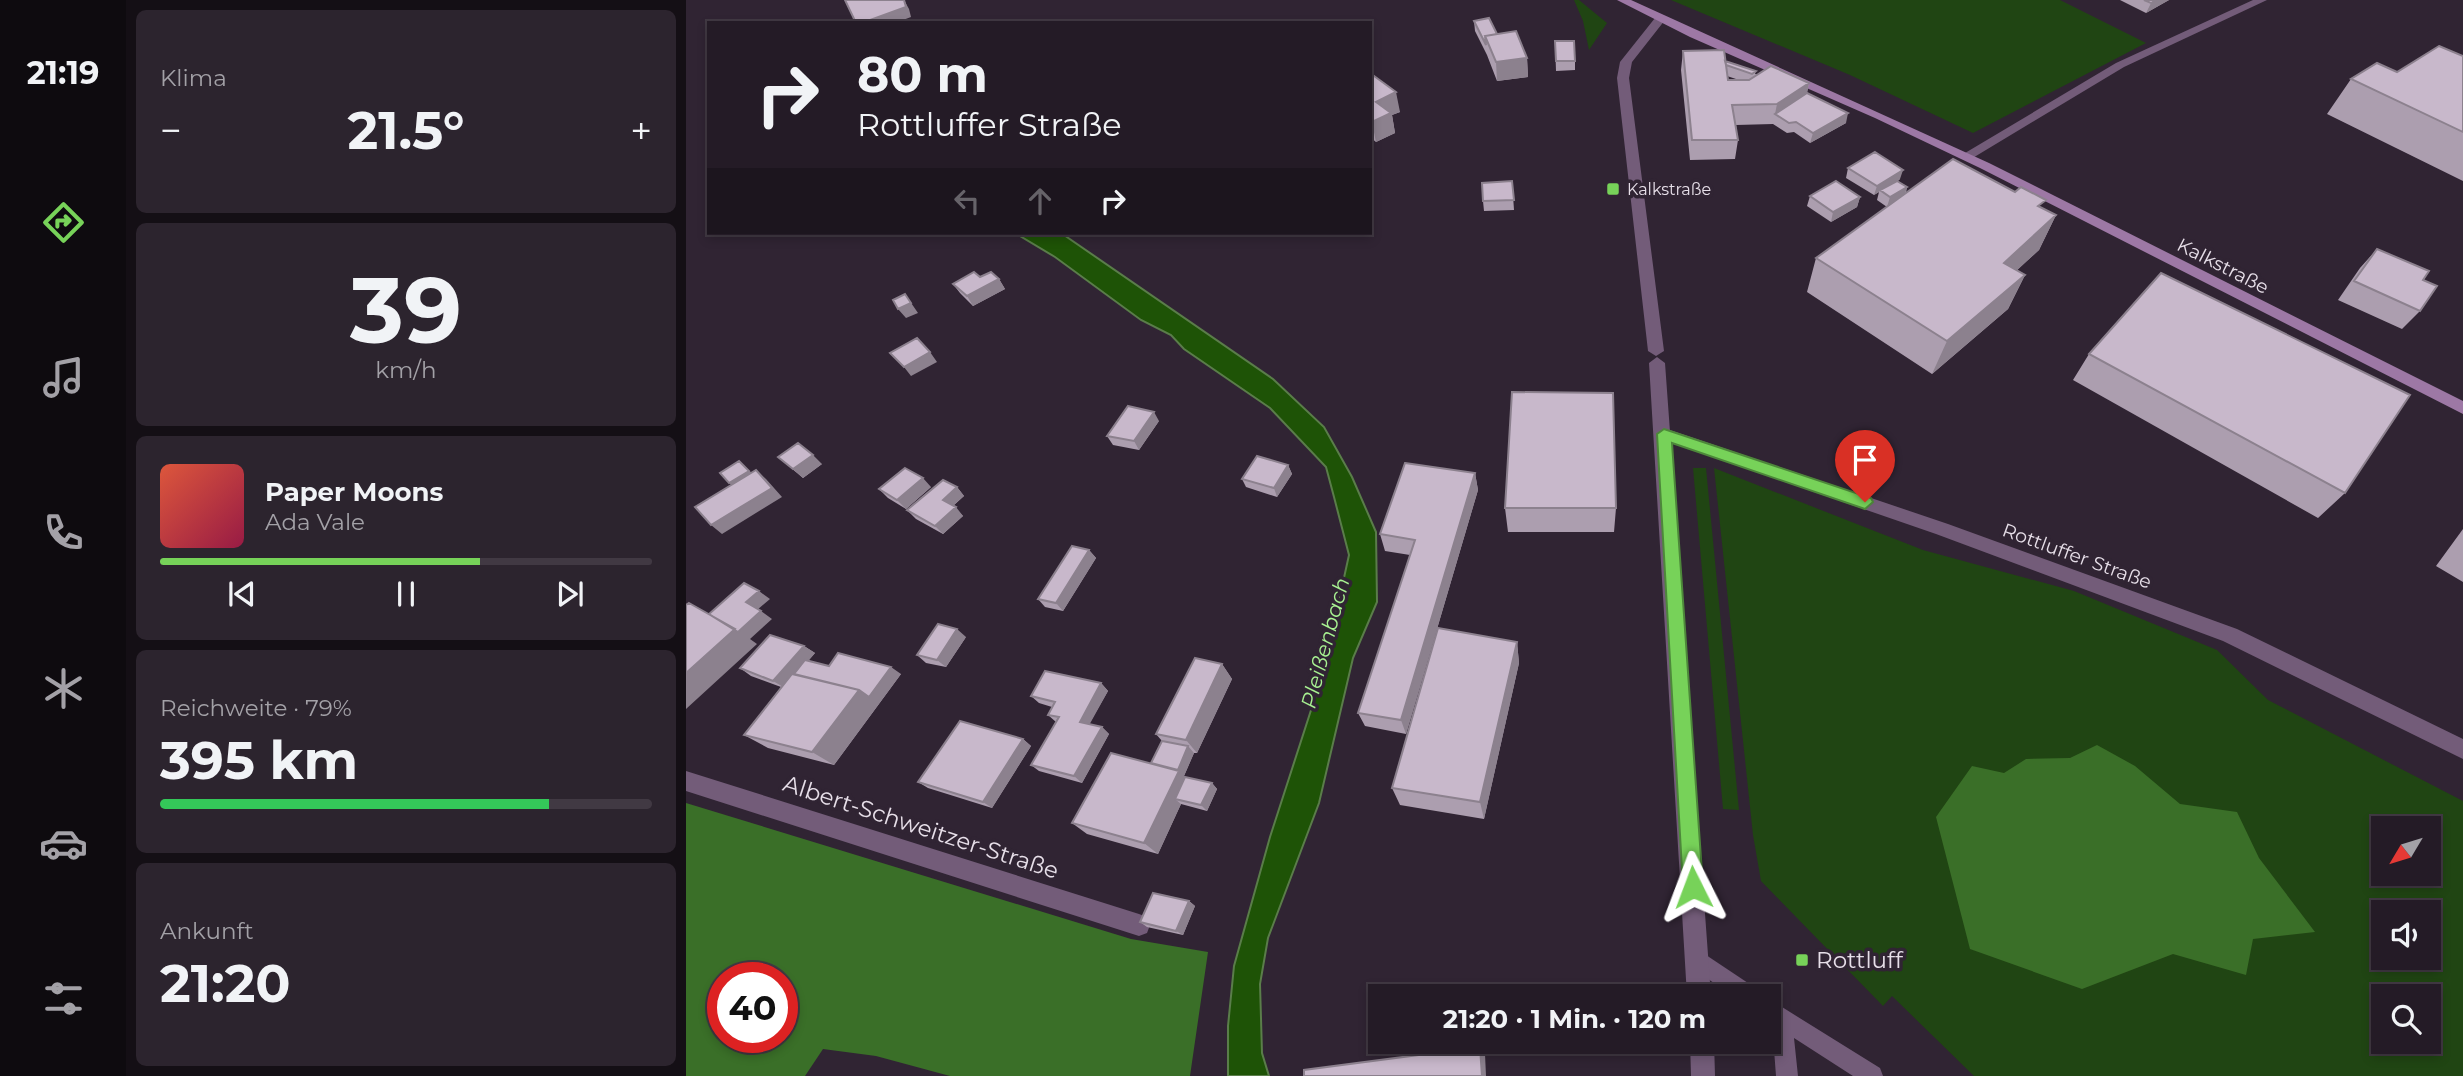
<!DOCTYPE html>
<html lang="de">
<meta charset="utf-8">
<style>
body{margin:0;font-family:Montserrat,sans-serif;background:#2c242e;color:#f1f3f6;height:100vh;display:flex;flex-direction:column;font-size:26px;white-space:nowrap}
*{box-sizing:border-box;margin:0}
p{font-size:23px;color:#a3a1a7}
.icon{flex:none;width:38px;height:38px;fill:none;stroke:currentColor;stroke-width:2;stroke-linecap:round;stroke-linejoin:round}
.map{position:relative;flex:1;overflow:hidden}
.sheet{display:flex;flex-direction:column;gap:10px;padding:10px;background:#140f15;width:560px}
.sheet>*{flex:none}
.guide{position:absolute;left:21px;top:21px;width:665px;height:214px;border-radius:0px;box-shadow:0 4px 10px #0003,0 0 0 2px #413943;background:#241b26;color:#f1f3f6;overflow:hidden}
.needle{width:46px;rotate:232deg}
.controls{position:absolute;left:1685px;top:816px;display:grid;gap:14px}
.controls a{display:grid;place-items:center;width:70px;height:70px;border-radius:0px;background:#241b26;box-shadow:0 4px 10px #0003,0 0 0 2px #413943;font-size:35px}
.speed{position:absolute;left:21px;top:962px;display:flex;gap:14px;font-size:35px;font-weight:700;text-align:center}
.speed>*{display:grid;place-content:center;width:91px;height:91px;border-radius:50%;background:#241b26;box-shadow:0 4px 10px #0003,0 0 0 2px #413943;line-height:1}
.speed .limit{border:10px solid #d22;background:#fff;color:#111}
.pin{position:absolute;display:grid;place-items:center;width:60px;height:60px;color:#fff;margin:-72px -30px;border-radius:50% 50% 50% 0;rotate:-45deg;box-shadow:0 0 7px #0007}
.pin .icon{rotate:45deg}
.me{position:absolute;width:77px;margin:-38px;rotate:357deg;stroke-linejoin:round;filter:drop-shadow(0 0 5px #0008)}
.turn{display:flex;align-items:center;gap:24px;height:147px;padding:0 35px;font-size:32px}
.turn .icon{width:91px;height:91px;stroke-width:2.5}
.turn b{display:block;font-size:49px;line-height:60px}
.lanes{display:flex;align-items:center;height:66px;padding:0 35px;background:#0003;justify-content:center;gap:35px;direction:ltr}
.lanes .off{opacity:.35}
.big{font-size:52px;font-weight:700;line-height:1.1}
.sheet .tile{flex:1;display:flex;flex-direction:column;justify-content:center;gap:10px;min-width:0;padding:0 24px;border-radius:10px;background:#2c242e}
.sheet .dial{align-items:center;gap:0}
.dial b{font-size:91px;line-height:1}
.song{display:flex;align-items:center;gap:21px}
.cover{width:84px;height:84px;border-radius:10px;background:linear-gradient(135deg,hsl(10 70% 55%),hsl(340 70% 35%))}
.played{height:7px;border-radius:4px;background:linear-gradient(90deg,#77d259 65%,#413943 65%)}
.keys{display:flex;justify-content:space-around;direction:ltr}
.heat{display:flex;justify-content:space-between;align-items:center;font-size:38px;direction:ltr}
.charge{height:10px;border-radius:5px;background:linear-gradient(90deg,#34c759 79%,#413943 0)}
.trip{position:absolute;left:682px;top:984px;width:413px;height:70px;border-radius:0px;background:#241b26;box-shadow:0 4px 10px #0003,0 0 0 2px #413943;font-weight:700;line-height:70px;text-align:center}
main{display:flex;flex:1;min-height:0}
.tab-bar{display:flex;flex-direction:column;width:126px;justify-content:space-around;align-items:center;background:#0e0b0f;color:#a3a1a7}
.tab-bar .icon{width:49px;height:49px}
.tab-bar .on{color:#77d259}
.tab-bar b{font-size:32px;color:#f1f3f6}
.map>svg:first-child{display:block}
</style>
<main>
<nav class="tab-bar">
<b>21:19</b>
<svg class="icon on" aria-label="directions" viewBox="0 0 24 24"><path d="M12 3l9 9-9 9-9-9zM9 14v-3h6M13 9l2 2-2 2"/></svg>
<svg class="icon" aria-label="music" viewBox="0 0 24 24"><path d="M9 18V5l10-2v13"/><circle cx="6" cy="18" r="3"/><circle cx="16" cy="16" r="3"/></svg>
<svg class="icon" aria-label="phone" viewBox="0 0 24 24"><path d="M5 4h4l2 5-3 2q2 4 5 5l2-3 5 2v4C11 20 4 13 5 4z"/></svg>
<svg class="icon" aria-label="climate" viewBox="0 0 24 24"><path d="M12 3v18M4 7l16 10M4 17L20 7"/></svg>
<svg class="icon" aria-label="car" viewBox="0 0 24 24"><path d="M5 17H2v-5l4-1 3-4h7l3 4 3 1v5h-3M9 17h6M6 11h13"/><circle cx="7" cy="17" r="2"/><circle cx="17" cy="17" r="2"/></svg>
<svg class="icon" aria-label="filters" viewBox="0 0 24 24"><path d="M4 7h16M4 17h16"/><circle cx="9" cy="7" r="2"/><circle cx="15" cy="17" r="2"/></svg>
</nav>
<section class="sheet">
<div class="tile"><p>Klima</p>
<div class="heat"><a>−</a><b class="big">21.5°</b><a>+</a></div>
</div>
<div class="tile dial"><b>39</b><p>km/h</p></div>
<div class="tile">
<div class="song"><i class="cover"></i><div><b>Paper Moons</b><p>Ada Vale</p></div></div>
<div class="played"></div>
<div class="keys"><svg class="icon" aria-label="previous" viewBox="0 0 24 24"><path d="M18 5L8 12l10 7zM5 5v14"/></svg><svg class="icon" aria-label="pause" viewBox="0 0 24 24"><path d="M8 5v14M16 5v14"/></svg><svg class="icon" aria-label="next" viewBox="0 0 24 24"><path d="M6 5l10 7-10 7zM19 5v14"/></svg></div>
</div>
<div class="tile"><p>Reichweite · 79%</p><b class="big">395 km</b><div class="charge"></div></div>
<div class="tile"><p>Ankunft</p><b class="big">21:20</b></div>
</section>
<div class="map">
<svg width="1777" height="1076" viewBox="0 0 1777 1076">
<rect width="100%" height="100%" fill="#302433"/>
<path fill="#204513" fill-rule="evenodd" d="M888,0h5l28,23 -18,27 -6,-29z
M985,0h389l86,43 -173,90 -123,-58z
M1007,468h13l33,342 -16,-1z
M1028,468l209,82 151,41 143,59 51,50 195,101v275h-489l-82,-80 -9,10 -122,-125 -8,-46zM1698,828h45v45h-45zM1698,912h45v45h-45zM1698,996h45v45h-45z"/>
<path fill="#3a6f28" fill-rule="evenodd" d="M1411,745l38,21 45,38 57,8 22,46 56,74 -62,7 -7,36 -73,-21 -91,35 -112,-40 -34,-132 36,-51 32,7 22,-14 44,-1z
M0,803l445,136 77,13 -18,124h-240l-74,-20 -53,-7 -18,27h-119zM37,978h59v60h-59z"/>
<path fill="#1e5306" stroke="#5a7d4a" stroke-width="2" d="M329,233h46l212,146 51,48 28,50 24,55 1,70 -24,56 -34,145 -51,135 -8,46 2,69 7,23h-41v-50l6,-60 36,-129 53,-164 26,-118 -15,-58 -8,-30 -56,-59 -86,-59 -13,-14 -30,-15 -86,-63z"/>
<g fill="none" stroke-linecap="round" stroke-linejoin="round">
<path fill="#735c79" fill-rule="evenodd" d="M1011,949l60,40 3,7h-28l-42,-30 -3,-7 3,-7z
M1083,999l111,69 3,8h-30l-59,-38 4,38h-22l-4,-53 -3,-2z"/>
<path fill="#735c79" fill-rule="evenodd" d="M1567,0h14l-143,67 -153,92h-10l-1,-3 156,-93z
M978,428l284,96 289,105 226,110v20l-240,-118 -287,-107 -278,-96 -2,-4z
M0,771l453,143 8,3 3,8 -3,8 -8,3 -453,-145z"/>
<path fill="#735c79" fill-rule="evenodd" d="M969,18l10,2 -33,42 -3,16 35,273 -8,5 -8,-5 -31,-273 3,-16z
M971,357l8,6 46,633h-24l-38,-633z
M1004,1041h24l1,35h-24z"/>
<path fill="#9d78a5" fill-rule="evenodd" d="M931,0h14l358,163 474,238v13l-483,-246 -105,-50 -185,-81z"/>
</g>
<path fill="#ac9eaf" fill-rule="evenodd" d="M1434,0h49l-23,13z
M788,21l23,13 30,24 1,19 -31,4 -10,-26 -12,-24z
M869,41l20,20v9l-19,1z
M997,51l42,10 31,10 -1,3 54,9 -2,10 39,30 -36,20 -16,-11 -7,1 -14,-9 -37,1 2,15 -3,19 -45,1 -9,-90zM1041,76l12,4h-11z
M1777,56v125l-136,-67 24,-35 46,-7z
M684,73l30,39 -8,3 3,18 -19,9 -6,-5z
M1162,168l52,11 -2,2 9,6 -1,6 136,15 14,7 -17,35 -22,20 8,5 -17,34 -76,65 -125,-82 9,-34 71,-51 -10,-7 2,-8 -5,3 -28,-17z
M826,181l2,29 -30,1 -1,-10z
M1124,196l50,1 -3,10 -26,15 -24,-16z
M1691,249l46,31 -3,31 -18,18 -64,-29 22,-32z
M294,277l19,2 6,10 -32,17 -13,-13 -7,-9z
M1403,354l256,139 -27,25 -245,-138z
M473,421l-20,29 -26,-5 -6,-9z
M92,457l44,7 -19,14z
M602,465l4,9 -15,23 -31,-10 -4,-8z
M789,473l3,17 -72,244 -41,-8 -7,-13 52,-158 -25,-4 -5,-17z
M245,487l-25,22 -18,-11 -9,-9z
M271,487l7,9 -11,10 10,10 -20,18 -27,-15 -9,-9z
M819,508h111l-2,24h-106z
M1777,529v53l-27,-16z
M403,550l7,8 -33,53 -18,-4 -7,-8z
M280,637l-20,30 -20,-4 -9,-8z
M831,642l2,21 -35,156 -84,-14 -8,-17z
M118,646l11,7 -7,8 21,5 72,8 -67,91 -66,-17 -24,-13 37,-48 -30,-11 -11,-8z
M536,664l10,15 -35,74h-3l-10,23 1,1 27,6 5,6 -10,22 -26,-7 -23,50 -71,-20 -15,-11 79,-60 11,-22 -6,-7z
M415,683l7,8 -19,33 13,3 7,7 -27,49 -43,-12 -8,-6 25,-43 -8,-7 4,-8 -13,-4 -8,-7z
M337,739l8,7 -39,62 -64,-20 -10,-6z
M503,901l6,5 -12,29 -36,-8 -7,-5z"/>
<path fill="#8c818e" d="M218,0l5,9 2,8 -16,6h-33z
M1470,0h13l-23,13 5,-10z
M841,58l1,19 -31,4 -1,-19z
M1123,83l-4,19 -30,12 2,-10z
M710,92l4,20 -8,3 3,18 -19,9 -4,-20 4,-20z
M1162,113l-2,10 -36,20 3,-10z
M1217,170l-3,9 -19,12 -1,-1 -1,2 -5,3 3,-9z
M1221,187l-3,10 -17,10 3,-10z
M1174,197l-3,10 -26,15 2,-10z
M1370,215l-17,35 -51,47 16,-34z
M1339,275l-17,34 -76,65 15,-33z
M313,279l6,10 -32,17 -6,-10z
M219,294l13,19 -12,5 -8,-9z
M244,352l7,10 -26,14 -7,-9z
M468,412l5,9 -20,29 -5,-9z
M127,455l9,9 -19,14 -10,-9z
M53,461l20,19 -20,12 -10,-9z
M602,465l4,9 -15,23 -3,-9z
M70,470l10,9 16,18 -60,37 -11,-9z
M789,473l3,17 -72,244 -5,-14z
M237,478l8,9 -25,22 -9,-9z
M271,487l7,9 -14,12 -7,-8z
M270,507l7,9 -20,18 -8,-8z
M403,550l7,8 -33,53 -7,-8z
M73,591l11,8 -13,11 -11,-8z
M75,611l11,8 -22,20 7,5 -71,65v-36l49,-44z
M271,629l9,8 -20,30 -9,-7z
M831,642l2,21 -35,156 -4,-17z
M118,646l11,7 -30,35 -12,-7z
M536,664l10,15 -35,74 -11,-13z
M205,667l10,7 -67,91 -22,-13 47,-62z
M415,683l7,8 -21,38 -7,-7z
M416,727l7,7 -27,49 -8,-7z
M337,739l8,7 -39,62 -9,-6z
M502,746l6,7 -10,23 7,7 -16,16 6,5 -23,50 -14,-11z
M526,783l5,6 -10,22 -6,-6z
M503,901l6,5 -12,29 -7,-4z
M794,1047l5,7 1,22h-4z"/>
<path fill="#c8b8cb" stroke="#8c818e" stroke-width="2" d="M159,0h59l2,7 -44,16h-6z
M1458,0h12l-5,3z
M803,18l8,16 -12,2 1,9 -12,-24z
M830,31l11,27 -31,4 -11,-26z
M869,41h19l1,20h-19z
M1753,46l24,10v76l-112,-53 26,-16 20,9z
M1038,50l4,30h21l22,-14 38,17 -32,21 -45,1 6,35h-46l-9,-89z
M1039,61l31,10 -4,3 -26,-9z
M684,73l26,19 -20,10 15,11 -19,9 -2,-1z
M1121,93l41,20 -35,20 -17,-11 -7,1 -14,-9z
M1189,152l28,18 -26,16 -29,-18z
M1267,159l62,33 6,-5 25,13 -8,6 18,9 -52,48 21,12 -78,66 -131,-83z
M826,181l2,19 -31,1 -1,-18z
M1150,181l24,16 -27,15 -23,-16z
M1211,181l10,6 -17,10 -10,-7z
M1691,249l52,22 -6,9 14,6 -17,25 -66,-30z
M288,272l6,5 11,-5 8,7 -32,17 -14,-12z
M1475,273l249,122 -65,98 -256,-139z
M219,294l6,9 -13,6 -5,-9z
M231,338l13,14 -26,15 -14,-14z
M826,392l101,1 3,115h-111z
M442,406l26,6 -20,29 -27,-5z
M112,443l15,12 -20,14 -15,-12z
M571,456l31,9 -14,23 -32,-9z
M53,461l10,10 -20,12 -9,-10z
M719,463l70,10 -74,247 -43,-7 57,-173 -35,-6z
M219,468l18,10 -26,22 -18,-11z
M70,470l16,18 -61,37 -16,-18z
M257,480l14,7 -14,13 13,7 -21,19 -28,-16z
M386,546l17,4 -33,53 -18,-4z
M58,583l15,8 -13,11 15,9 -23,21 -29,-18z
M3,603l46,26 -49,44v-68z
M252,624l19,5 -20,31 -20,-5z
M752,628l79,14 -37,160 -88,-14z
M84,635l34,11 -31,35 -33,-13z
M152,653l53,14 -22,30 -10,-7 -65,-16 11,-14 24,6z
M509,658l27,6 -36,76 -30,-6z
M359,671l56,12 -21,39 22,5 -28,49 -43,-11 28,-48 -11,-2 7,-13 -24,-6z
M106,674l67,16 -47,62 -68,-17z
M274,721l63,18 -40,63 -65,-20z
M476,741l26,5 -10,24 -27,-7z
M425,753l68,18 -35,72 -72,-20z
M499,777l27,6 -11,22 -26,-6z
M467,893l36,8 -13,30 -36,-9z
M794,1047l2,29h-178v-6z"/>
<path fill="#77d259" stroke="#4d883a" stroke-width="2" d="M978,429l207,69 2,4 -8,7 -193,-66 31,444 -3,7 -7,3 -7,-3 -3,-7 -26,-453z"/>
<g fill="#77d259" stroke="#302433" stroke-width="2.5">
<rect x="920" y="182" width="14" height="14" rx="3.5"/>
<rect x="1109" y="953" width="14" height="14" rx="3.5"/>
</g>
<g text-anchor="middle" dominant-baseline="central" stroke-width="7" stroke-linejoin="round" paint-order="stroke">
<g font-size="16" fill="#e7dfe9" stroke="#302433" text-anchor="start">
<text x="941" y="189">Kalkstraße</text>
</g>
<g font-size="19" fill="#e7dfe9" stroke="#302433">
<text transform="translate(1537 266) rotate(27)">Kalkstraße</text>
<text transform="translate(1391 556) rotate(20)">Rottluffer Straße</text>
</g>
<g font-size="21" font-style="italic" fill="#a8f292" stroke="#302433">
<text transform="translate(639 643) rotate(-75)">Pleißenbach</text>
</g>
<g font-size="23" fill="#e7dfe9" stroke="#302433">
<text transform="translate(235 827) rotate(18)">Albert-Schweitzer-Straße</text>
</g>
<g font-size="23" fill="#e7dfe9" stroke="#302433" text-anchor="start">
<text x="1130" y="960">Rottluff</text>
</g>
</g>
</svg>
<div class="controls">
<a><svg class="needle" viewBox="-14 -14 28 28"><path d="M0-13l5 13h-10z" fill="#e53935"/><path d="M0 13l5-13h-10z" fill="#a3a1a7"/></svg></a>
<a><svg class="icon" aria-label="sound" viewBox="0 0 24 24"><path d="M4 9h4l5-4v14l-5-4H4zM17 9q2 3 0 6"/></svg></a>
<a><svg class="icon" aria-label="search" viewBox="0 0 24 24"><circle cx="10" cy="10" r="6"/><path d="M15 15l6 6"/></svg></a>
</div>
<div class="speed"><div class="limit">40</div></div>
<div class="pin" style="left:1179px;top:502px;background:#d93025"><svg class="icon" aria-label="arrive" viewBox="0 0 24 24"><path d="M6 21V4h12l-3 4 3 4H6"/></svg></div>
<svg class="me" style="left:1007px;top:887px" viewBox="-20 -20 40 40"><path d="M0-17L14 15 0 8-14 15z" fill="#77d259" stroke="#fff" stroke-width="4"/></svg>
<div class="trip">21:20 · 1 Min. · 120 m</div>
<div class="guide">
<div class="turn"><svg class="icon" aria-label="right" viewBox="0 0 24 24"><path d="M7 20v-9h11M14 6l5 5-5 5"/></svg><div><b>80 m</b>Rottluffer Straße</div></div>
<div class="lanes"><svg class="icon off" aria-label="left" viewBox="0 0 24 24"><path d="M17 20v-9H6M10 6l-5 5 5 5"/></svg><svg class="icon off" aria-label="ahead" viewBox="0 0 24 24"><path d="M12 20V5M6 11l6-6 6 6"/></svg><svg class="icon" aria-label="right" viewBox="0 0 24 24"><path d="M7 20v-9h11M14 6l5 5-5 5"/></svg></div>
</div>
</div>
</main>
